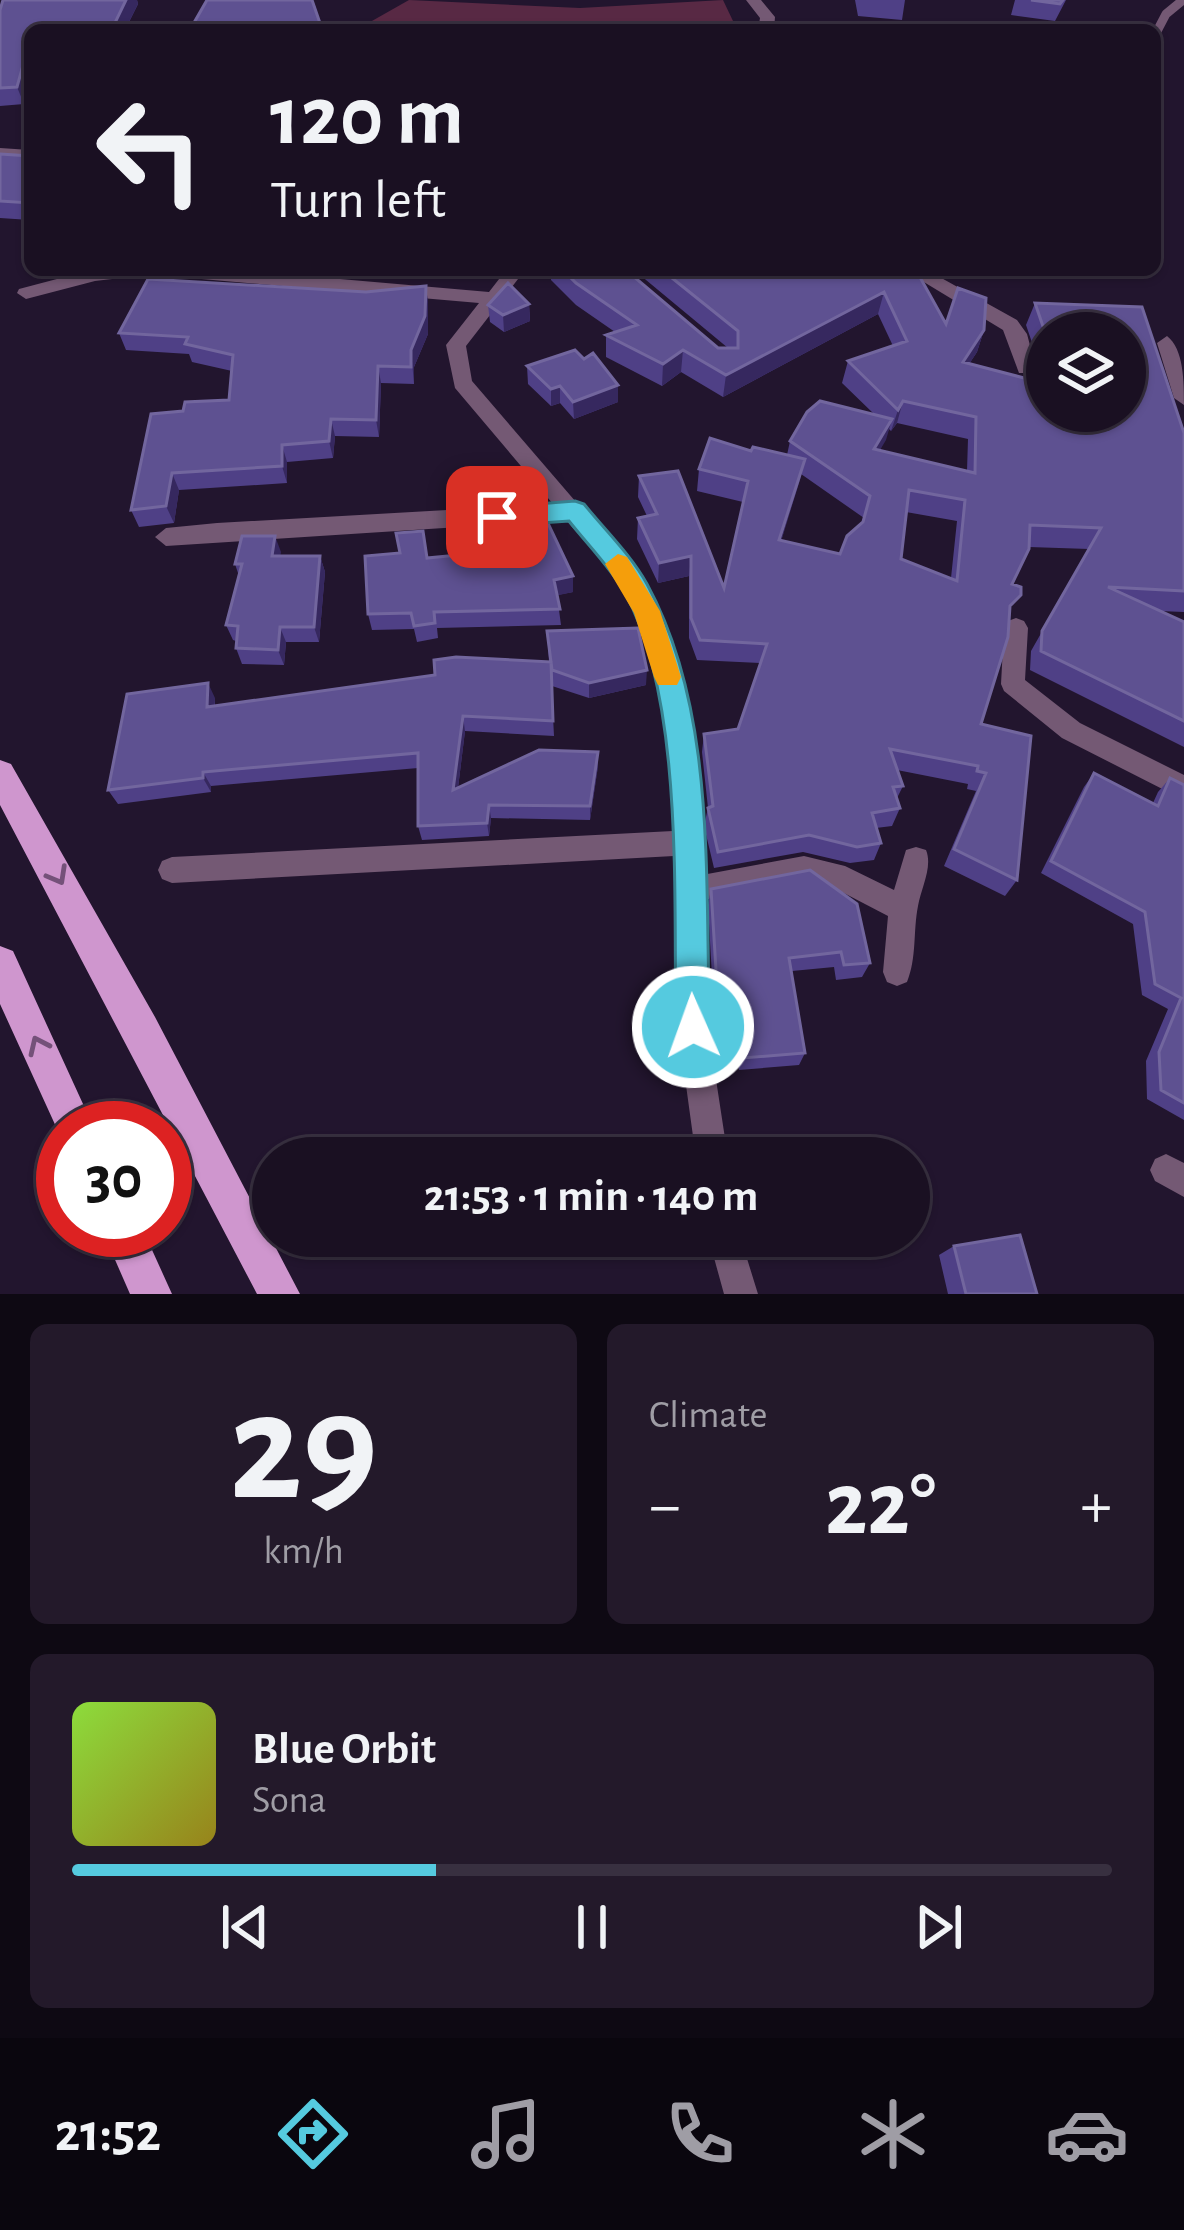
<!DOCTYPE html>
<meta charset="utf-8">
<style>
body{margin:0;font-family:"Alegreya Sans",sans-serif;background:#23192a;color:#f1f3f6;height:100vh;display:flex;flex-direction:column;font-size:45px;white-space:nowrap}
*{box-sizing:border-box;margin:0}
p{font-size:39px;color:#9f9da5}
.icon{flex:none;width:66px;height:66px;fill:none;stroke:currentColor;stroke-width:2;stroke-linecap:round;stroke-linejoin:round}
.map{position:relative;height:1294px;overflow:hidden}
.side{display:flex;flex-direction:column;gap:30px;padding:30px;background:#0e0913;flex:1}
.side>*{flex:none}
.top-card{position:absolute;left:24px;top:24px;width:1137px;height:252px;border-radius:18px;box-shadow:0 3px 9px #0004,0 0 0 3px #383040;background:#1a1022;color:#f1f3f6;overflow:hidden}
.tools{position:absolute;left:1026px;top:312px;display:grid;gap:24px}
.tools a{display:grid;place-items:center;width:120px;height:120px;border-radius:50%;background:#1a1022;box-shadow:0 3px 9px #0004,0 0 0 3px #383040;font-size:60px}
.speed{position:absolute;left:36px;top:1101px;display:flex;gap:24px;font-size:60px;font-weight:700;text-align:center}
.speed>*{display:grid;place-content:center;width:156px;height:156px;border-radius:50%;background:#1a1022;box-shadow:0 3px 9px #0004,0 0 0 3px #383040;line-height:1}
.speed .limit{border:18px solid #d22;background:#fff;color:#111}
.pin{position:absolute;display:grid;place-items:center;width:102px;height:102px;color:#fff;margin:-51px;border-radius:24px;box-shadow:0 6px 18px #0006}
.me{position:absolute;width:132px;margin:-66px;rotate:358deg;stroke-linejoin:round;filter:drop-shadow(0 0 9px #0008)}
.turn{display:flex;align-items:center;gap:42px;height:252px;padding:0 48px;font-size:54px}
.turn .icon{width:156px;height:156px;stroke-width:2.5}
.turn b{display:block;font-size:84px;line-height:102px}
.big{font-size:90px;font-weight:600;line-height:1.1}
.side .card{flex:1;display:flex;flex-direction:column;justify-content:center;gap:18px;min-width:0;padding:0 42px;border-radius:18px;background:#23192a}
.side .dial{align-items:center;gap:0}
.dial b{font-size:156px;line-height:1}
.song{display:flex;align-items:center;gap:36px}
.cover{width:144px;height:144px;border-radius:18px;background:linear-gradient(135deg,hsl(90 70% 55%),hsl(50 70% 35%))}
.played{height:12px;border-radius:6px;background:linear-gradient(90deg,#55cadf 35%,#383040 35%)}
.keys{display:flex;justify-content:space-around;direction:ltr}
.heat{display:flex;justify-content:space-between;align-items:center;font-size:66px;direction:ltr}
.side .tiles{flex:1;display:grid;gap:30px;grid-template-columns:1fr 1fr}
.card:last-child{grid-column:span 2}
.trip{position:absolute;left:252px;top:1137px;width:678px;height:120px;border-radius:60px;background:#1a1022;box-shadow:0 3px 9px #0004,0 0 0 3px #383040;font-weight:600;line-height:120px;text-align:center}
.menu{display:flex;height:192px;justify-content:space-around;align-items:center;background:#0a060e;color:#9f9da5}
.menu .icon{width:84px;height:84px}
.menu .active{color:#55cadf}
.menu b{font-size:54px;color:#f1f3f6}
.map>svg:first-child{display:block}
</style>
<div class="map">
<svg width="1184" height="1294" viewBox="0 0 1184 1294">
<rect width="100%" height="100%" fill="#22152e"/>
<path fill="#582944" d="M409,0l171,8 143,-8 10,21 -5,9h-372z"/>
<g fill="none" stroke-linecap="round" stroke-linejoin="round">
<path stroke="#745974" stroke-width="9" d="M1155,35l11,-21 17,-14"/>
<path fill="#745974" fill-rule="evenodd" d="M746,0h15l14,17 -1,13h-16l2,-12z
M0,148l30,2v10l-30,-2z
M91,270h56l-9,6 -43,5 -69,18 -9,-6 2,-4z
M158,270h78l253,22 17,-22h19l-59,76 6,35 171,199 26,56 28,116 5,123 102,-19 41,10 49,24 12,-40 10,-3 10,3c7,17 -5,38 -8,56 -5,25 -1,52 -11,76l-10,4 -10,-4 -4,-10 5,-56 -48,-25 -36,-9 -101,18 5,127 20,131h-32l-18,-131 -4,-171 -502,27 -10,-4 -4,-9 4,-9 10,-4 501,-26c-2,-72 -9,-175 -47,-239 -15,-26 -41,-49 -60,-72l-400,26 -11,-9 11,-9 51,-5 336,-19 -98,-116 -9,-43 33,-42 -312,-27z
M904,270h23l90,50 10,14 9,34 -3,5h-14l-16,-43z
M1167,336c17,13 17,46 17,69l-10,-7 -17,-55z
M1016,618l8,3 4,7 -3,52 55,43 104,52v25l-122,-62 -58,-47 -3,-7 3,-56 4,-7z
M1166,1154l18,9v34l-29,-16 -5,-11 5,-11z
M708,1236h32l18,58h-34z"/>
<path fill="#cf96ce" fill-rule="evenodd" d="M0,760l11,4 144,253 145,277h-43l-257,-489z
M0,946l13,5 81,177h-31v14l-63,-138z
M102,1230h41l29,64h-42z"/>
</g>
<path fill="#4f4086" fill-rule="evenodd" d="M126,0h11l1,4 -13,26h-95v53l-6,21 -24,2v-96z
M312,0l10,30h-125l-2,-9z
M855,0h50l-3,20 -44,-4z
M1015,0h51l-11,21 -44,-6z
M0,154l30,2v64l-30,-2z
M551,270h75l92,78h10l-94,-78h261l51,54 38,6 -7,22 -8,12 69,18 -2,-6 4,-10 -14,-41 9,-22 149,130v179l-25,-1 25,11v125l-154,-77 1,-19 58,-102 -60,-2 -17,37 -3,33 -28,107 36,156 -12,16 -61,-30 32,-75 -9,-2 1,-5 -71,-14 6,16 -6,12 3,10 -8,18 -16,2 5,15 -7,17 -24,3 -47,-11 -89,16 -10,-42 4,-18 -6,-56 2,-18 34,-5 22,-66 -63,-3 -8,-22v-62l-31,7 -21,-44 1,-21 9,-2 -9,-19 1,-21 85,112 19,-86 -46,-11 2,-22 52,-18 36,4 3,-14 84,-27 -32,-31 6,-22 45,-15 -15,-32 -155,83 -42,-25 -19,14 -56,-29v-22l9,-3 -39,-27 -25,-25zM1047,333l78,78h-78zM897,423l71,16 -1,32 -87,-21 9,-21 2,2zM801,474l63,44 -24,36 -59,-13zM906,512l51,9 -6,57 -50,-19z
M426,286l2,18v30l-14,33v17l-33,-1 -2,54 -44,-1 -2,22 -46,4v21l-108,7 -5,33 -35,4 -8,-17 98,-110 3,-29 -40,-9 -3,-8 -63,-4 -7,-17 247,-41z
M529,304l1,17 -26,11 -14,-10 -2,-17z
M527,366l91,36 -44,17 -14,-16 -9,3 -23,-22z
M275,536l5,20h40l5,16 -6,70h-33l-2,23 -42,-1 -6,-16v-7l-3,-1 -7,-15 13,-49 -4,-12z
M427,558l146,34 -16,3 4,30 -124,3 1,10 -21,4 -3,-13 -42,1 -4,-16z
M547,631l99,54 -57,13 -37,-12 -1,-9 3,59 -89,-5 -7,57 140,-22 -8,54 -99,-2 -2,18 -67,4 -4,-14v-58l-207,18v6l-93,12 -10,-14 107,-92v7l334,-43z
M1094,773l59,30 5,-11 12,-14 14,7v335l-37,-21 -1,-38 22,-52 -26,-14 -9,-71 -92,-51 43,-86z
M711,889l159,74 -8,14 -26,3 -2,-13 -42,4 13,82 -6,12 -60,5 -5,-23 -18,1 -8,-143z
M954,1246l83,48h-89l-9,-39z"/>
<path fill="#36285f" d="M126,0h11l1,4 -13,26h-11l-1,-3z
M30,40v43l-6,21 -7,-17z
M426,286l2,18v30l-14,33v17l-3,-34z
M884,292l-6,22 -155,83 3,-22z
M529,304l1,17 -26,11 -1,-17z
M984,330l-7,22 -21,32 7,-22z
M683,350l-2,22 -19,14 1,-22z
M378,366l3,17 -2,54 -3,-17z
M618,385v17l-44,17 -1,-17z
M560,386v17l-9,3v-17z
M903,401l-6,22 -6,8 7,-21z
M331,419l4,17 -2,22 -4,-17z
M892,419l-6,21 -18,30 6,-21z
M282,445l5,17v21l-5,-17z
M805,459l-5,21 -25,81 4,-21z
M172,473l7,17 -5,33 -8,-17z
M275,536l6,16 -3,20 -6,-16z
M320,556l5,16 -6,70 -5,-15z
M691,556l-2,20 -31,7 1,-20z
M573,576v16l-18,4 -1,-16z
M280,627l6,15 -2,23 -6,-15z
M647,670l-1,15 -57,13v-15z
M208,683l7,15 -1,23 -7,-14z
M463,716l2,15 -9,73 -3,-14z
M598,752v14l-8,54v-14z
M203,772l8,14v6l-8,-14z
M489,805l2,13 -2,18 -2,-13z"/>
<path fill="#5e5191" stroke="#72669e" stroke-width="3" fill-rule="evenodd" d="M3,0h123l-13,27 -78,-3 -2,6h-3v10l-13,47 -17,1v-78z
M207,0h105l10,29 -109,-2 -18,-6z
M1031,0h32l-3,4z
M0,154l30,2v47l-30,-2z
M563,270h63l92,78h20v-17l-76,-61h254l30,54 12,-36 28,10 -2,32 -21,32 84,22v27h78v-78h-78v5l-12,-35 107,4 42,126v158l-76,-4 76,35v99l-143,-70 1,-20 59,-103 -71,-3 -1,24 -17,35 9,3v8l-11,11 -2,31 -27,87 50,12 -14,144 -63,-31 32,-76 -9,-2 1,-5 -88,-17 13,37 -10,1 7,21 -28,5 9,30 -24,4 -48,-12 -91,17 -10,-44 5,-2 -9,-72 34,-5 29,-85 -67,-4 -9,-22v-62l-32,7 -21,-45 19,-4 -18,-38 39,-5 46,117 24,-107 -49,-12 11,-31 41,13 2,-4 52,12 -26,81 61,14 7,-18 16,-14 7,-26 -80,-55 17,-29 13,-11 72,18 -18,30 101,24 1,-56 -73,-16 -5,9 -50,-49 59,-20 -23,-49 -158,83 -43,-25 -20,14 -57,-29 31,-10 -61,-42zM909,490l56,10 -8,81 -56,-22z
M148,279l218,13 60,-6 -1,30 -14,34v17l-33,-1 -2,54 -45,-1 -2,22 -47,4v21l-110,7 -6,33 -35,4 20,-96 32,-3 2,-9 44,-2 4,-45 -48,-11 3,-7 -69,-4z
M508,283l21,21 -26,11 -15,-10z
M575,350l9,9 9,-6 25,32 -45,17 -13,-16 -9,3 -24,-23z
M545,517l28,59 -19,4 6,29 -126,3 1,11 -21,3 -3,-13 -43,1 -3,-58 35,-3 -4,-20 27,-2 4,27 52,-5 -1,-25z
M242,536h33l-3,20h48l-6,71h-34l-2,23 -42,-2 2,-22 -12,-1 16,-61h-7z
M638,628l9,42 -58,13 -37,-13 -1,-8 2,59 -90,-5 -10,74 86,-40 59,2 -8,54 -101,-1 -2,18 -69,3v-73l-215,19v6l-95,12 19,-96 81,-11 -1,24 228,-32 -1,-15 22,-3 95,5 -4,-31z
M1094,773l64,33 12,-28 14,7v318l-23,-13 -2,-38 22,-54 -26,-14 -10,-72 -94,-51z
M810,870l47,34 13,59 -26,2 -3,-13 -52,6 16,95 -62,5 -5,-24 -18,1 -9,-146z
M1020,1235l17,59h-71l-12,-48z"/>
<defs><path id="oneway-chevron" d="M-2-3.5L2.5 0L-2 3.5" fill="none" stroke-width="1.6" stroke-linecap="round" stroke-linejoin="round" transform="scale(3)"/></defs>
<g stroke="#745179">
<use href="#oneway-chevron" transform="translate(58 876) rotate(61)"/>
<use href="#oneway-chevron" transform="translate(38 1045) rotate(-115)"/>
</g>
<path fill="#55cadf" stroke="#378391" stroke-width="3" d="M575,501l9,3c21,26 47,51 63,80 71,130 57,299 63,443l-5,12 -12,5 -12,-5 -5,-12c-3,-124 9,-325 -51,-434 -14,-25 -38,-49 -56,-72l-72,5 -12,-9 12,-10z"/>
<path fill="#f59e0b" d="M618,554l9,3 33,54 21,66 -4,8h-19l-4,-8 -20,-64 -29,-49z"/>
</svg>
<div class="tools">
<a><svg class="icon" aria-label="layers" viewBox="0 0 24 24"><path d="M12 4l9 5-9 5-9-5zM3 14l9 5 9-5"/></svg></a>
</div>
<div class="speed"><div class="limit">30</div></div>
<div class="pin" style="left:497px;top:517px;background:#d93025"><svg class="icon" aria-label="arrive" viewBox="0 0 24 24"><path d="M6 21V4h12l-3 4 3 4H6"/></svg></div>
<svg class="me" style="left:693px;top:1027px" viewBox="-20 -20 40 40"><circle r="17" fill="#55cadf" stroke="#fff" stroke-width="3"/><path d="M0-11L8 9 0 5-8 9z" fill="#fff"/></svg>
<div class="trip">21:53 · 1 min · 140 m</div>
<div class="top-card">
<div class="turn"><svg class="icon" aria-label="left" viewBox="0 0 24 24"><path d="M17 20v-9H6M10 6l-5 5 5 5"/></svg><div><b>120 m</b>Turn left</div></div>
</div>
</div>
<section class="side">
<div class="tiles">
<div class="card dial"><b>29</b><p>km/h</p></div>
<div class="card"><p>Climate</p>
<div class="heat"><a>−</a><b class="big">22°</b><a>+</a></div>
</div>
<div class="card">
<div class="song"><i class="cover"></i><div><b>Blue Orbit</b><p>Sona</p></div></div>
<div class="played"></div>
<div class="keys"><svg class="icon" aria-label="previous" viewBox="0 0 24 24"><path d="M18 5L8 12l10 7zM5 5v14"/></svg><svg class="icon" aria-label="pause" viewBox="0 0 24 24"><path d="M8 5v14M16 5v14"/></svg><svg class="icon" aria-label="next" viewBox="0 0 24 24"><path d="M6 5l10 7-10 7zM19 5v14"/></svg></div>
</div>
</div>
</section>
<nav class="menu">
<b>21:52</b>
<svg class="icon active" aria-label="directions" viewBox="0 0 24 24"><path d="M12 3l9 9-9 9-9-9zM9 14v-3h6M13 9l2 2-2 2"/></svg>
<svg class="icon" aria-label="music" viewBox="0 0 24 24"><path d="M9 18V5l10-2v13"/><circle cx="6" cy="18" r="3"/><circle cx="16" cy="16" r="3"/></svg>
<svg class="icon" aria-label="phone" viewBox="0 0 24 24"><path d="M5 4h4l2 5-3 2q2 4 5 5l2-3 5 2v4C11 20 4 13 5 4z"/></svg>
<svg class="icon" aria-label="climate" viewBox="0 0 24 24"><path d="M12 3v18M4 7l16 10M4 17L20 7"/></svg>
<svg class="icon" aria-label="car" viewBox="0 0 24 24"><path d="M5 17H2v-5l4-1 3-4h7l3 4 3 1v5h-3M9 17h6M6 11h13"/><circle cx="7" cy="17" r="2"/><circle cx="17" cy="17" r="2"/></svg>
</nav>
